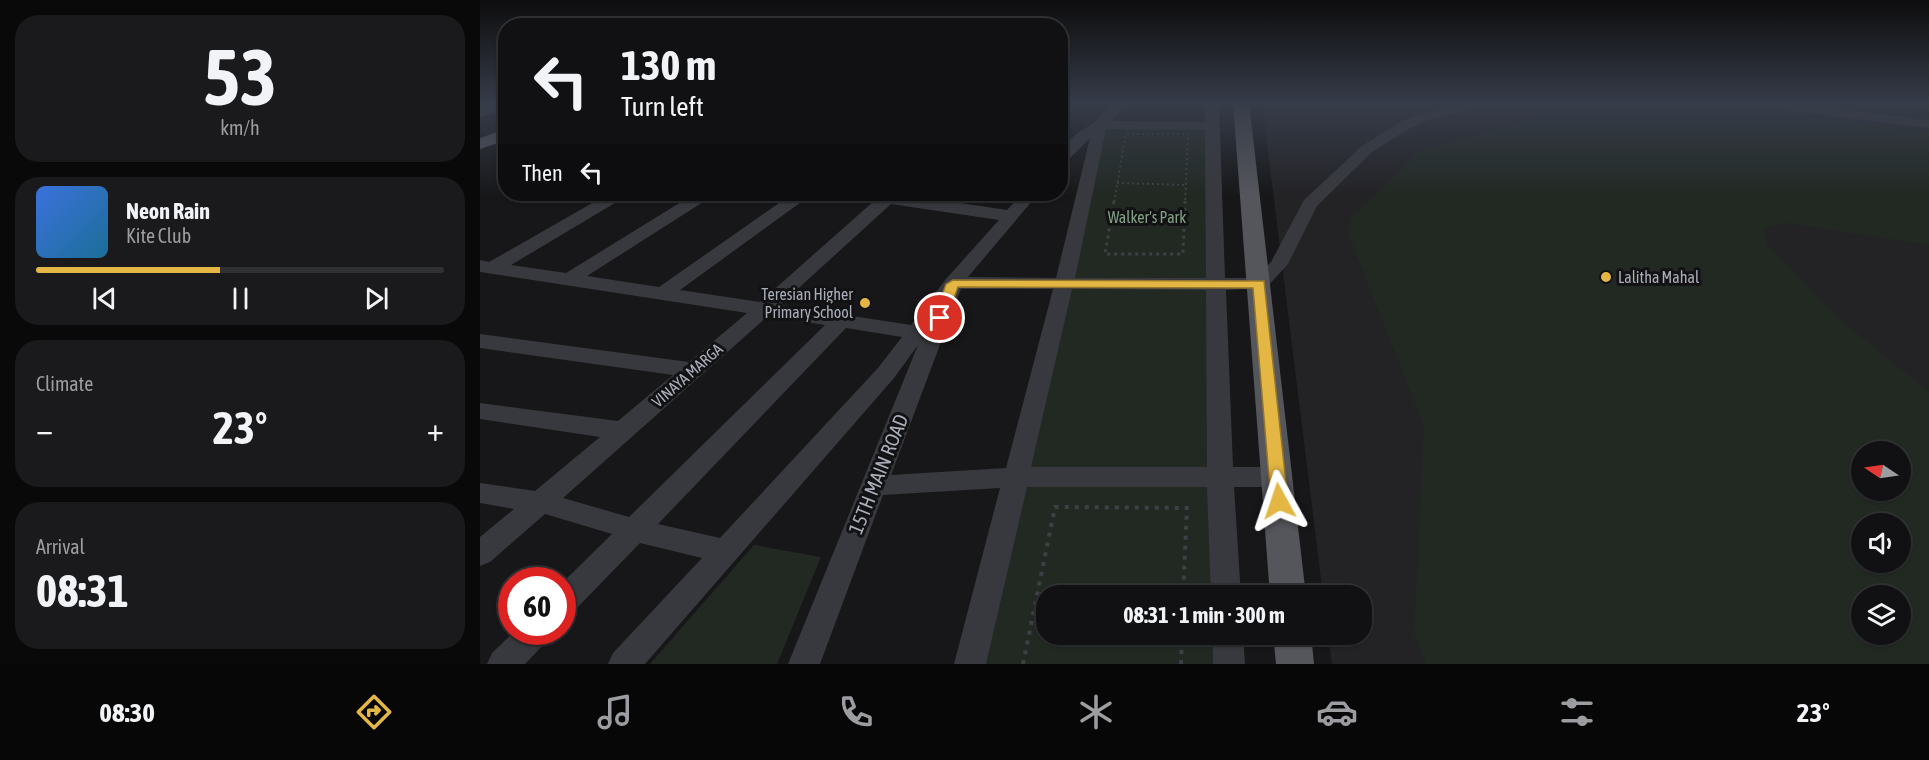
<!DOCTYPE html>
<meta charset="utf-8">
<style>
body{margin:0;font-family:"Asap Condensed",sans-serif;background:#1a1a1c;color:#f1f3f6;height:100vh;display:flex;flex-direction:column;font-size:22px;white-space:nowrap}
*{box-sizing:border-box;margin:0}
p{font-size:20px;color:#9c9da0}
.icon{flex:none;width:33px;height:33px;fill:none;stroke:currentColor;stroke-width:2;stroke-linecap:round;stroke-linejoin:round}
.map{position:relative;flex:1;overflow:hidden}
.sheet{display:flex;flex-direction:column;gap:15px;padding:15px;background:#09090a;width:480px}
.sheet>*{flex:none}
.guide{position:absolute;left:18px;top:18px;width:570px;height:183px;border-radius:24px;box-shadow:0 2px 4px #0004,0 0 0 2px #303133;background:#111113;color:#f1f3f6;overflow:hidden}
.needle{width:39px;rotate:283deg}
.fabs{position:absolute;left:1371px;top:441px;display:grid;gap:12px}
.fabs a{display:grid;place-items:center;width:60px;height:60px;border-radius:50%;background:#111113;box-shadow:0 2px 4px #0004,0 0 0 2px #303133;font-size:30px}
.speed{position:absolute;left:18px;top:567px;display:flex;gap:12px;font-size:30px;font-weight:700;text-align:center}
.speed>*{display:grid;place-content:center;width:78px;height:78px;border-radius:50%;background:#111113;box-shadow:0 2px 4px #0004,0 0 0 2px #303133;line-height:1}
.speed .limit{border:9px solid #d22;background:#fff;color:#111}
.pin{position:absolute;display:grid;place-items:center;width:51px;height:51px;color:#fff;margin:-26px;border:3px solid #fff;border-radius:50%;box-shadow:0 2px 6px #0007}
.me{position:absolute;width:66px;margin:-33px;rotate:355deg;stroke-linejoin:round;filter:drop-shadow(0 0 4px #0008)}
.turn{display:flex;align-items:center;gap:21px;height:126px;padding:0 24px;font-size:27px}
.turn .icon{width:78px;height:78px;stroke-width:2.5}
.turn b{display:block;font-size:42px;line-height:51px}
.then{display:flex;align-items:center;height:57px;padding:0 24px;background:#0003;gap:12px;font-size:22px}
.big{font-size:45px;font-weight:700;line-height:1.1}
.sheet .widget{flex:1;display:flex;flex-direction:column;justify-content:center;gap:9px;min-width:0;padding:0 21px;border-radius:24px;background:#1a1a1c}
.sheet .dial{align-items:center;gap:0}
.dial b{font-size:78px;line-height:1}
.song{display:flex;align-items:center;gap:18px}
.cover{width:72px;height:72px;border-radius:9px;background:linear-gradient(135deg,hsl(220 70% 55%),hsl(200 70% 35%))}
.played{height:6px;border-radius:3px;background:linear-gradient(90deg,#e4b744 45%,#303133 45%)}
.keys{display:flex;justify-content:space-around;direction:ltr}
.heat{display:flex;justify-content:space-between;align-items:center;font-size:33px;direction:ltr}
.trip{position:absolute;left:556px;top:585px;width:336px;height:60px;border-radius:24px;background:#111113;box-shadow:0 2px 4px #0004,0 0 0 2px #303133;font-weight:700;line-height:60px;text-align:center}
.tab-bar{display:flex;height:96px;justify-content:space-around;align-items:center;background:#070708;color:#9c9da0}
.tab-bar .icon{width:42px;height:42px}
.tab-bar .active{color:#e4b744}
.tab-bar b{font-size:27px;color:#f1f3f6}
main{display:flex;flex:1;min-height:0}
.map>svg:first-child{display:block}
</style>
<main>
<section class="sheet">
<div class="widget dial"><b>53</b><p>km/h</p></div>
<div class="widget">
<div class="song"><i class="cover"></i><div><b>Neon Rain</b><p>Kite Club</p></div></div>
<div class="played"></div>
<div class="keys"><svg class="icon" aria-label="previous" viewBox="0 0 24 24"><path d="M18 5L8 12l10 7zM5 5v14"/></svg><svg class="icon" aria-label="pause" viewBox="0 0 24 24"><path d="M8 5v14M16 5v14"/></svg><svg class="icon" aria-label="next" viewBox="0 0 24 24"><path d="M6 5l10 7-10 7zM19 5v14"/></svg></div>
</div>
<div class="widget"><p>Climate</p>
<div class="heat"><a>−</a><b class="big">23°</b><a>+</a></div>
</div>
<div class="widget"><p>Arrival</p><b class="big">08:31</b></div>
</section>
<div class="map">
<svg width="1449" height="664" viewBox="0 0 1449 664">
<rect width="100%" height="100%" fill="#171719"/>
<path fill="#232326" fill-rule="evenodd" d="M782,103h667v561h-597l-4,-29 34,-1v-38l-39,-1zM1382,452h38v38h-38zM1382,524h38v38h-38zM1382,596h38v38h-38z"/>
<path fill="#222923" fill-rule="evenodd" d="M1204,103l65,4 180,26v112l-144,-22 -21,6 3,16 76,77 86,70v272h-503l-12,-31 10,-207 -77,-195 5,-14 69,-67 119,-33 59,-12zM1382,452h38v38h-38zM1382,524h38v38h-38zM1382,596h38v38h-38z
M1292,103l157,1v17z
M620,125l113,1 3,469 -169,1v38l172,1 2,29h-246z
M274,545l67,12 -44,107h-127z"/>
<g fill="none" stroke-linecap="round" stroke-linejoin="round">
<path stroke="#3f4045" stroke-width="2" stroke-dasharray="2 3" stroke-linecap="butt" d="M637,183l69,2
M634,202l12,-68h62l-3,68"/>
<path stroke="#3f4045" stroke-width="3" stroke-dasharray="3 4" stroke-linecap="butt" d="M634,201l-9,53h78l2,-53"/>
<path stroke="#3f4045" stroke-width="4" stroke-dasharray="4 6" stroke-linecap="butt" d="M543,664l32,-157 132,1 -4,88
M701,664l1,-30"/>
<path fill="#38393e" fill-rule="evenodd" d="M16,103h10v6l-26,8v-9z
M580,103h9l-9,5z
M632,103h14l-15,18 94,1v-19h14l6,175h29l17,-16 33,-62 58,-54 40,-25 20,-8 44,-10h25l-2,3 -58,13 -19,8 -40,25 -55,54 -29,58 -22,24 -40,2 7,177h44l9,3 4,7 -4,7 -9,3h-43l7,109h-30l-4,-109h-180l-41,177h-32l46,-176 -117,7 -63,169h-32l130,-319 -24,33 -249,286h-37l5,-11 89,-95 -62,-15 -67,69 -11,4v-33l50,-49 -67,-20 -55,48 -10,4v-29l34,-28 -34,-6v-20l55,8 65,-54 -120,-18v-16l138,18 55,-46 -193,-27v-14l209,28 58,-49 -267,-41v-12l9,2 119,-68h19l-2,3 -114,68 55,8 128,-79h19l-2,3 -124,79 72,11 133,-93h18l-2,3 -128,93 80,12 114,-101 -20,-4 -2,-3h48l107,16 15,-16h16l-70,83 88,1 34,-140 -25,25 -5,1v-14l15,-15 20,-13zM626,129l99,1 1,148h-131zM411,204l108,16 -53,59 -35,46 -131,-20zM481,289h92l-47,179 -115,7zM592,289l134,1 1,177h-176zM288,316l57,9 -196,192 -66,-19zM366,328l56,9 -24,31 -158,170 -62,-14z
M1270,103h40l139,17v8l-172,-21z
M34,632h36l-4,10 -21,22h-38l5,-11z
M733,634h30l2,30h-32z"/>
<path fill="#55565c" fill-rule="evenodd" d="M753,103h16l57,493h-36z
M26,129v11l-26,9v-11z
M793,634h38l3,30h-38z"/>
</g>
<linearGradient id="sky" x2="0" y2="1"><stop stop-color="#0d0d0e"/><stop offset="0.53" stop-color="#363c49"/><stop offset="1" stop-color="#363c49" stop-opacity="0"/></linearGradient>
<rect width="1449" height="196" fill="url(#sky)"/>
<path fill="#e4b744" stroke="#94772c" stroke-width="1.5" d="M473,280l311,1 24,220 -3,5 -6,2 -6,-2 -2,-5 -18,-213 -295,-1 -11,31 -7,4 -4,-2 -2,-2 12,-34z"/>
<g fill="#e4b744" stroke="#121214" stroke-width="2">
<circle cx="1126" cy="277" r="6"/>
<circle cx="385" cy="303" r="6"/>
</g>
<g text-anchor="middle" dominant-baseline="central" stroke-width="6" stroke-linejoin="round" paint-order="stroke">
<g font-size="16" fill="#83a187" stroke="#121214">
<text x="667" y="217">Walker's Park</text>
</g>
<g font-size="16" fill="#aaaeb8" stroke="#121214" text-anchor="start">
<text x="1138" y="277">Lalitha Mahal</text>
<text x="373" y="294" text-anchor="end">Teresian Higher<tspan x="373" dy="18">Primary School</tspan></text>
</g>
<g font-size="16" fill="#aaaeb8" stroke="#121214">
<text transform="translate(207 375) rotate(-41)">VINAYA MARGA</text>
</g>
<g font-size="20" fill="#aaaeb8" stroke="#121214">
<text transform="translate(398 474) rotate(-68)">15TH MAIN ROAD</text>
</g>
</g>
</svg>
<div class="fabs">
<a><svg class="needle" viewBox="-14 -14 28 28"><path d="M0-13l5 13h-10z" fill="#e53935"/><path d="M0 13l5-13h-10z" fill="#9c9da0"/></svg></a>
<a><svg class="icon" aria-label="sound" viewBox="0 0 24 24"><path d="M4 9h4l5-4v14l-5-4H4zM17 9q2 3 0 6"/></svg></a>
<a><svg class="icon" aria-label="layers" viewBox="0 0 24 24"><path d="M12 4l9 5-9 5-9-5zM3 14l9 5 9-5"/></svg></a>
</div>
<div class="speed"><div class="limit">60</div></div>
<div class="pin" style="left:460px;top:318px;background:#d93025"><svg class="icon" aria-label="arrive" viewBox="0 0 24 24"><path d="M6 21V4h12l-3 4 3 4H6"/></svg></div>
<svg class="me" style="left:799px;top:501px" viewBox="-20 -20 40 40"><path d="M0-17L14 15 0 8-14 15z" fill="#e4b744" stroke="#fff" stroke-width="4"/></svg>
<div class="trip">08:31 · 1 min · 300 m</div>
<div class="guide">
<div class="turn"><svg class="icon" aria-label="left" viewBox="0 0 24 24"><path d="M17 20v-9H6M10 6l-5 5 5 5"/></svg><div><b>130 m</b>Turn left</div></div>
<div class="then">Then<svg class="icon" aria-label="left" viewBox="0 0 24 24"><path d="M17 20v-9H6M10 6l-5 5 5 5"/></svg></div>
</div>
</div>
</main>
<nav class="tab-bar">
<b>08:30</b>
<svg class="icon active" aria-label="directions" viewBox="0 0 24 24"><path d="M12 3l9 9-9 9-9-9zM9 14v-3h6M13 9l2 2-2 2"/></svg>
<svg class="icon" aria-label="music" viewBox="0 0 24 24"><path d="M9 18V5l10-2v13"/><circle cx="6" cy="18" r="3"/><circle cx="16" cy="16" r="3"/></svg>
<svg class="icon" aria-label="phone" viewBox="0 0 24 24"><path d="M5 4h4l2 5-3 2q2 4 5 5l2-3 5 2v4C11 20 4 13 5 4z"/></svg>
<svg class="icon" aria-label="climate" viewBox="0 0 24 24"><path d="M12 3v18M4 7l16 10M4 17L20 7"/></svg>
<svg class="icon" aria-label="car" viewBox="0 0 24 24"><path d="M5 17H2v-5l4-1 3-4h7l3 4 3 1v5h-3M9 17h6M6 11h13"/><circle cx="7" cy="17" r="2"/><circle cx="17" cy="17" r="2"/></svg>
<svg class="icon" aria-label="filters" viewBox="0 0 24 24"><path d="M4 7h16M4 17h16"/><circle cx="9" cy="7" r="2"/><circle cx="15" cy="17" r="2"/></svg>
<b>23°</b>
</nav>
